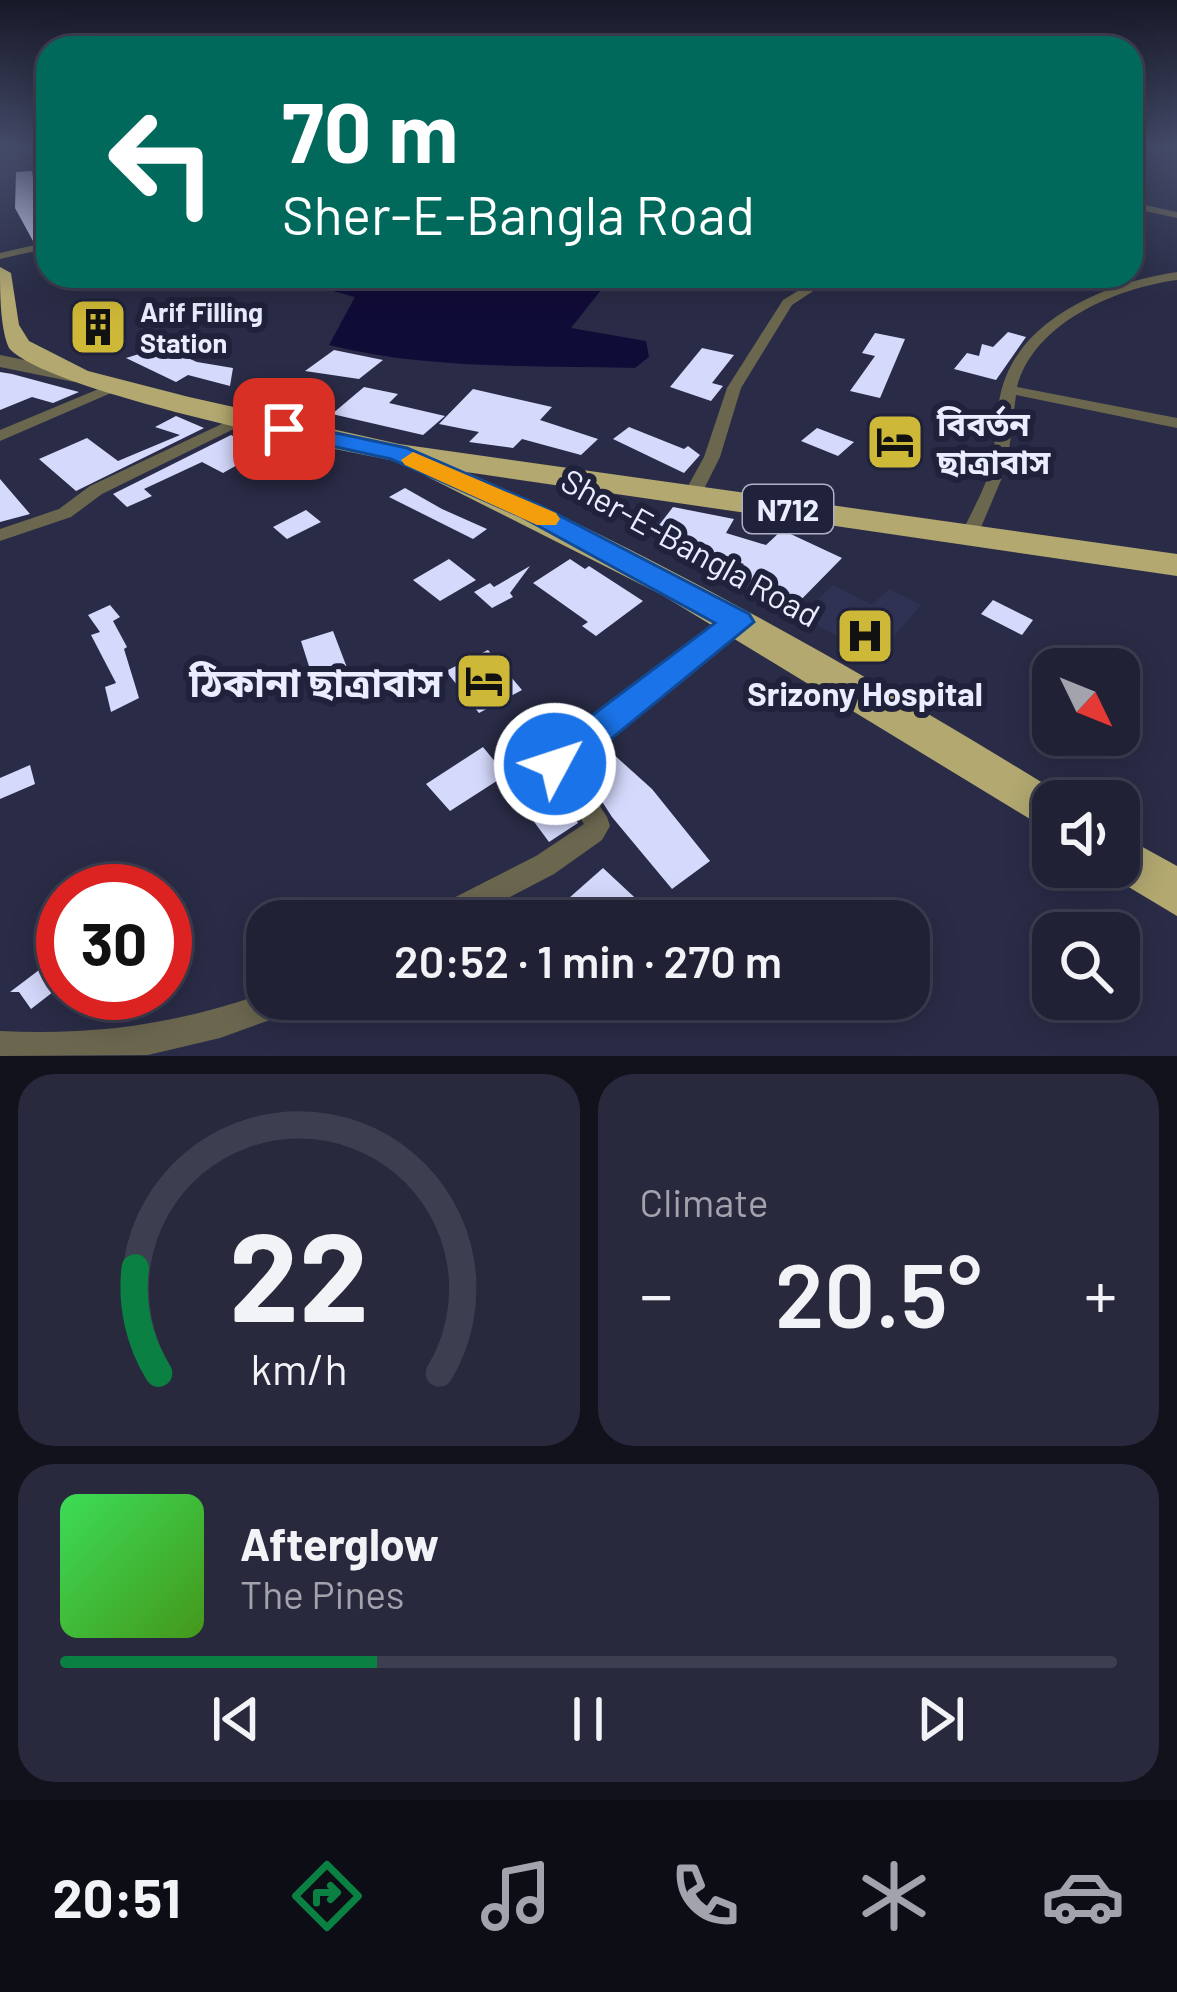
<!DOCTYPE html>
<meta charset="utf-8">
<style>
body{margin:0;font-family:Barlow,"Noto Sans Bengali",sans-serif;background:#28293d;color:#f1f3f6;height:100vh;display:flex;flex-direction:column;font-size:45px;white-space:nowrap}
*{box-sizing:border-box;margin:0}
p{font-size:39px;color:#a2a3ad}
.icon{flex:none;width:66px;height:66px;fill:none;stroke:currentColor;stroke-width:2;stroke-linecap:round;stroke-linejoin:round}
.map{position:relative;height:1056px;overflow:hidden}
.panel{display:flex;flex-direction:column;gap:18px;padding:18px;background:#12121d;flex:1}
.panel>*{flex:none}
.top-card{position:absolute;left:36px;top:36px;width:1107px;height:252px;border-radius:36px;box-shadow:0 6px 30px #0003,0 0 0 3px #3d3e50;background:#00695c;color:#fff;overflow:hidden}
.needle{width:78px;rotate:133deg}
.tools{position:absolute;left:1032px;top:648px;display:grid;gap:24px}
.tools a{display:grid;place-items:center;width:108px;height:108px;border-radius:24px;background:#202135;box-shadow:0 6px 30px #0003,0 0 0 3px #3d3e50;font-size:60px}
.speed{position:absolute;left:36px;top:864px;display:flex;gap:24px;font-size:60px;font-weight:700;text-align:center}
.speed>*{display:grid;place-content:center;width:156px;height:156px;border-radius:50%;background:#202135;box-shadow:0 6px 30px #0003,0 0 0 3px #3d3e50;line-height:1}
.speed .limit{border:18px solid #d22;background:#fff;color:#111}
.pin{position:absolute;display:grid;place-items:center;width:102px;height:102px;color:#fff;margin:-51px;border-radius:24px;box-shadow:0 6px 18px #0006}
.me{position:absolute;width:132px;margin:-66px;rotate:50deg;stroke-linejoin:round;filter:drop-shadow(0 0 9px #0008)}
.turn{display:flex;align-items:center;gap:42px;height:252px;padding:0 48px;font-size:54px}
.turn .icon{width:156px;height:156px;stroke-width:2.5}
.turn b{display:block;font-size:84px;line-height:102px}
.big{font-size:90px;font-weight:600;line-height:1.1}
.panel .widget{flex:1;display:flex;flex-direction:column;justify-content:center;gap:18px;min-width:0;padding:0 42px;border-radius:36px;background:#28293d}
.panel .dial{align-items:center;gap:0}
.dial svg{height:312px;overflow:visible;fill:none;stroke:#3d3e50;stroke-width:7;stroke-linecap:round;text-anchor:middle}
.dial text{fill:#f1f3f6;stroke:none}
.song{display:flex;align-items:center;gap:36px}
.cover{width:144px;height:144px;border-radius:18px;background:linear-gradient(135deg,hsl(130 70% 55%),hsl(100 70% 35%))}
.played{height:12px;border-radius:6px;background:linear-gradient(90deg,#0b8043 30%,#3d3e50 30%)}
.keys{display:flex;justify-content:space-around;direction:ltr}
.heat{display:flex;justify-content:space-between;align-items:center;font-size:66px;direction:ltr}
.panel .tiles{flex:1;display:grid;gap:18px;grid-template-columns:1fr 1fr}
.widget:last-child{grid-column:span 2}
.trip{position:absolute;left:246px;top:900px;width:684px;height:120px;border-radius:36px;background:#202135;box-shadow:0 6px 30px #0003,0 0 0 3px #3d3e50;font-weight:600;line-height:120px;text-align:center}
.tab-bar{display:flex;height:192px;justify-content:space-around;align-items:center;background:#0d0d15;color:#a2a3ad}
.tab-bar .icon{width:84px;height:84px}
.tab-bar .active{color:#0b8043}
.tab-bar b{font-size:54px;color:#f1f3f6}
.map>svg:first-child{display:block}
</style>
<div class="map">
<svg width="1177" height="1056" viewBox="0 0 1177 1056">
<rect width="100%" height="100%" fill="#2a2c47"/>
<path fill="#303254" d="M833,585l39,20 17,-16 32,16 -46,52 -74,-41z"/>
<path fill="#100c38" d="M277,276h253l71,14 -30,38 75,13 3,16 -14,11c-101,-3 -207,2 -306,-23l26,-48z"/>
<path fill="#d5dafd" d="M32,171l5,30 11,21v16l-15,3 -18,-33 1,-36z
M1008,332l18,5 -30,43 -42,-11 13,-16 12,3 3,-12 11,3z
M875,333l30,6 -25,59 -30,-7 25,-35 -13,-3z
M162,347l35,15 36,6 -3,18 -42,-11 -12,7 -50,-24z
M702,348l32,7 -22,28 11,3 -12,15 -41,-14z
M334,350l49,10 -24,19 -54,-8z
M0,372l12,2 67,18 -26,11 -21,-6 -32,13z
M364,387l34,7 -9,9 56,13 -22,19 -91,-21z
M473,389l79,18 -12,13 58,19 -17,16 -59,-16 -9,9 -44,-6 10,-10 -40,-8z
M176,416l28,12 -128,63 -37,-32 48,-21 31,23 62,-26 -25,-8z
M629,427l55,22 4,-3 12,9 -16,18 -71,-34z
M817,428l37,14 -16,14 -37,-15z
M231,435l31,16 -39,22 -21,-11 -58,27 8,7 -25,11 -14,-13z
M0,479l30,35 -30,8z
M405,488l37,21 45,20 -14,10 -84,-42z
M673,507l61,12 -8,14 40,12 16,-15 60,28 -53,54 -62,-32 17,-16 -91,-31z
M306,510l15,12 -34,17 -14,-12z
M449,559l27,21 -36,21 -27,-21z
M570,559l15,10 4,-3 54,35 -47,35 -14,-10 6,-4 -55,-39z
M530,566l-20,27 3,4 -21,11 -18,-16 16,-9 4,4z
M993,600l40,20 -11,15 -41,-21z
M110,605l10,12 -7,4 14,26 -3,2 15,49 -28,14 -6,-25 11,-4 -25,-48 9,-3 -12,-17z
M333,631l16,42 -34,12 -14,-44z
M488,650l34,40 -43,23 -33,-42z
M602,744l50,45 58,72 -38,28 -60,-72 -35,-54z
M483,747l23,28 -56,36 -24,-27z
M30,765l5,19 -35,15v-21z
M562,798l16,25 -29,19 -17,-23z
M603,868l43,40 -14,13h-46l-15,-14 3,-3 -5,-6z
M47,964l15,21 -31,24 -12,-17h-9z"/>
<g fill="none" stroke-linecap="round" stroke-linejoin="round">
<path fill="#6b674f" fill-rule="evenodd" d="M1131,202l46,10v6l-46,-10z
M48,242v6l-48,11v-6z
M1177,272v8c-60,8 -143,42 -160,107l160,31v10l-161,-33 -9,71 -31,73h-12l-3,-4c10,-23 24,-45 30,-69 7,-30 3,-63 16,-92 26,-62 108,-93 170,-102z
M822,276h14l-44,29 -51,83 -21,69 -19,38 -3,4h-12l-3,-4 21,-38 23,-69 56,-88z
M113,383l7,4 -2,3 -118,51v-11z
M243,414l8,5 -3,3 -146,72 -31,23 -71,24v-12l59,-20 31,-23z
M738,615l7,2 3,5 -3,5 -174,135 36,55 3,9 -8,14 -48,34 -90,47h-42l4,-9 110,-56 48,-32 -36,-57 -4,-7 4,-7 183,-136z
M267,992v7h38l-5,10 -80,29 -72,17 -148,1v-25c92,5 180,-7 267,-39z"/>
<path fill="#6b674f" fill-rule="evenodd" d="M0,355l74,15 9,6 -9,6 -74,-15z"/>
<path fill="#b2a870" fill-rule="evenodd" d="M0,267l11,6 8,52 10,16 59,30 101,26 210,47 778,110v22l-711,-104c210,93 408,207 603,327l-16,2v32l-391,-238 -236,-119 -1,-10c-70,-11 -379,-74 -416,-118 -9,-20 -9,-57 -9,-81z
M1119,834l58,32v50l-75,-45 -2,-4h19z"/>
</g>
<linearGradient id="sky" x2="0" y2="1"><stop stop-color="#171827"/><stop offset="0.5" stop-color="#444b69"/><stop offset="1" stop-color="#444b69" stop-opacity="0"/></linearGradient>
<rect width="1177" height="296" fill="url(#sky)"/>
<path fill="#1a73e8" stroke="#114b97" stroke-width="3" d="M284,422l123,26 134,58 208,108 5,8 -186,152 -13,5 -13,-5 -5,-10 5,-11 173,-130 -193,-106 -131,-58 -115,-25 -4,-5z"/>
<path fill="#f59e0b" d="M413,452l143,61 4,6 -4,6h-19l-132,-60 -4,-5z"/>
<defs>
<g id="building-square" transform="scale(3)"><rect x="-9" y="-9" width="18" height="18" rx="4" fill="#ceb837" stroke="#20223c"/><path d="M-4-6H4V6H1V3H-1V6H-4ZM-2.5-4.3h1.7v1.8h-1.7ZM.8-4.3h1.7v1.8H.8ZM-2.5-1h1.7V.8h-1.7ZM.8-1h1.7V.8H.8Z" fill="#111"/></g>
<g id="hotel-square" transform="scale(3)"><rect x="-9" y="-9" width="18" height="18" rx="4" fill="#ceb837" stroke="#20223c"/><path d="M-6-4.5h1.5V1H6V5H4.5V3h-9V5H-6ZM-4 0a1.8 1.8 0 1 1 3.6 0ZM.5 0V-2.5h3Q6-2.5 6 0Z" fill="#111"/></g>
<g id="hospital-square" transform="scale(3)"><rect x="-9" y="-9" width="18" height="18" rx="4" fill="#ceb837" stroke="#20223c"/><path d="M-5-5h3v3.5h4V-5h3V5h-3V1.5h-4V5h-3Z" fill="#111"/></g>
</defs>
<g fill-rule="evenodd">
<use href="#building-square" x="98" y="327"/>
<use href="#hotel-square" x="895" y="442"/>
<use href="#hospital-square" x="865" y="636"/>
<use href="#hotel-square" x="484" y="681"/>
</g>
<g text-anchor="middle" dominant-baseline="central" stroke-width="12" stroke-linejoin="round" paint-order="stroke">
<g font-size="27" font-weight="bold" fill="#eaedff" stroke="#20223c" text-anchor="start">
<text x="140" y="311">Arif Filling<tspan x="140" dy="31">Station</tspan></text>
</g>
<rect fill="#20223c" stroke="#adb0c4" stroke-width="3" x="743" y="485" width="90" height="48" rx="9"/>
<g font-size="30" font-weight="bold" fill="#eaedff">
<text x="788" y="509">N712</text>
</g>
<g font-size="33" font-weight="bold" fill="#eaedff" stroke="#20223c" text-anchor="start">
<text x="937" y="423">বিবর্তন<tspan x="937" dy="38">ছাত্রাবাস</tspan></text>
<text x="865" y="693" text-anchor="middle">Srizony Hospital</text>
</g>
<g font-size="33" fill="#eaedff" stroke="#20223c">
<text transform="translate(691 547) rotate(29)">Sher-E-Bangla Road</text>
</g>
<g font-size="39" font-weight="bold" fill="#eaedff" stroke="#20223c" text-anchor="end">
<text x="442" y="681">ঠিকানা ছাত্রাবাস</text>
</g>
</g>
</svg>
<div class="tools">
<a><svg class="needle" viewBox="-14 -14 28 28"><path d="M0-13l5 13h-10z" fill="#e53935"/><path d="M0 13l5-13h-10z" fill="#a2a3ad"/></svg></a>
<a><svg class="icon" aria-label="sound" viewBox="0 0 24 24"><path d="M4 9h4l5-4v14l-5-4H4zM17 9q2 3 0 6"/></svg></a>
<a><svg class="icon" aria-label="search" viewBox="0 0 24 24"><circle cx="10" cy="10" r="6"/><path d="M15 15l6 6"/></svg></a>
</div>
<div class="speed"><div class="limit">30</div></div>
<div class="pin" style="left:284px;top:429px;background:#d93025"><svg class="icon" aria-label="arrive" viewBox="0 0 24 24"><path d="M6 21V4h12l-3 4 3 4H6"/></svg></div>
<svg class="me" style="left:555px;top:764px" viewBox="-20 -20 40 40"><circle r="17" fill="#1a73e8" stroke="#fff" stroke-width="3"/><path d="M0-11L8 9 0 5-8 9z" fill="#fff"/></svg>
<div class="trip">20:52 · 1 min · 270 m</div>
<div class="top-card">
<div class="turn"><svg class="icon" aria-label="left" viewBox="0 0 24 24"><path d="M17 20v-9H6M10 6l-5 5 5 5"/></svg><div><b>70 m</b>Sher-E-Bangla Road</div></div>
</div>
</div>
<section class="panel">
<div class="tiles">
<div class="widget dial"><svg viewBox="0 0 100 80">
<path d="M14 69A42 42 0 1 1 86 69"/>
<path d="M14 69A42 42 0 0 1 8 42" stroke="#0b8043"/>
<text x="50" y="56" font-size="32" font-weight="700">22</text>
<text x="50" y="72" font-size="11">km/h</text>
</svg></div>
<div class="widget"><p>Climate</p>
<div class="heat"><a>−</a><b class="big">20.5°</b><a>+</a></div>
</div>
<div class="widget">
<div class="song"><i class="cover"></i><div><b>Afterglow</b><p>The Pines</p></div></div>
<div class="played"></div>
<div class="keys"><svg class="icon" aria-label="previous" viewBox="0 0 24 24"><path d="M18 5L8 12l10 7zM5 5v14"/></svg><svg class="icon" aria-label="pause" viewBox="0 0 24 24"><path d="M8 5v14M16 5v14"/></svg><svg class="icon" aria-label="next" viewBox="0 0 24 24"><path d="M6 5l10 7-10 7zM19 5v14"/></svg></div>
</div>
</div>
</section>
<nav class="tab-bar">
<b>20:51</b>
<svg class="icon active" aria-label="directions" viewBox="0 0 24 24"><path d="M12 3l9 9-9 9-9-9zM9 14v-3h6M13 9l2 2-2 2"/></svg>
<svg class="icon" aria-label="music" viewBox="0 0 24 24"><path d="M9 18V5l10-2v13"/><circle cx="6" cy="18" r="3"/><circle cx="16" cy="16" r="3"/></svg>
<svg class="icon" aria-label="phone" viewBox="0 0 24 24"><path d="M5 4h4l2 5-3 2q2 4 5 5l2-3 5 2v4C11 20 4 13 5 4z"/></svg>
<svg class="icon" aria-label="climate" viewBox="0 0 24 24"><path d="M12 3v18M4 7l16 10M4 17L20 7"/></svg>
<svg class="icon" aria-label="car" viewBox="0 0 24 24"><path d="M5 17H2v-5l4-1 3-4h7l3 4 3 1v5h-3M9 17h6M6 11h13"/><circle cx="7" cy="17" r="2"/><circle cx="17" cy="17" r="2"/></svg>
</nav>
